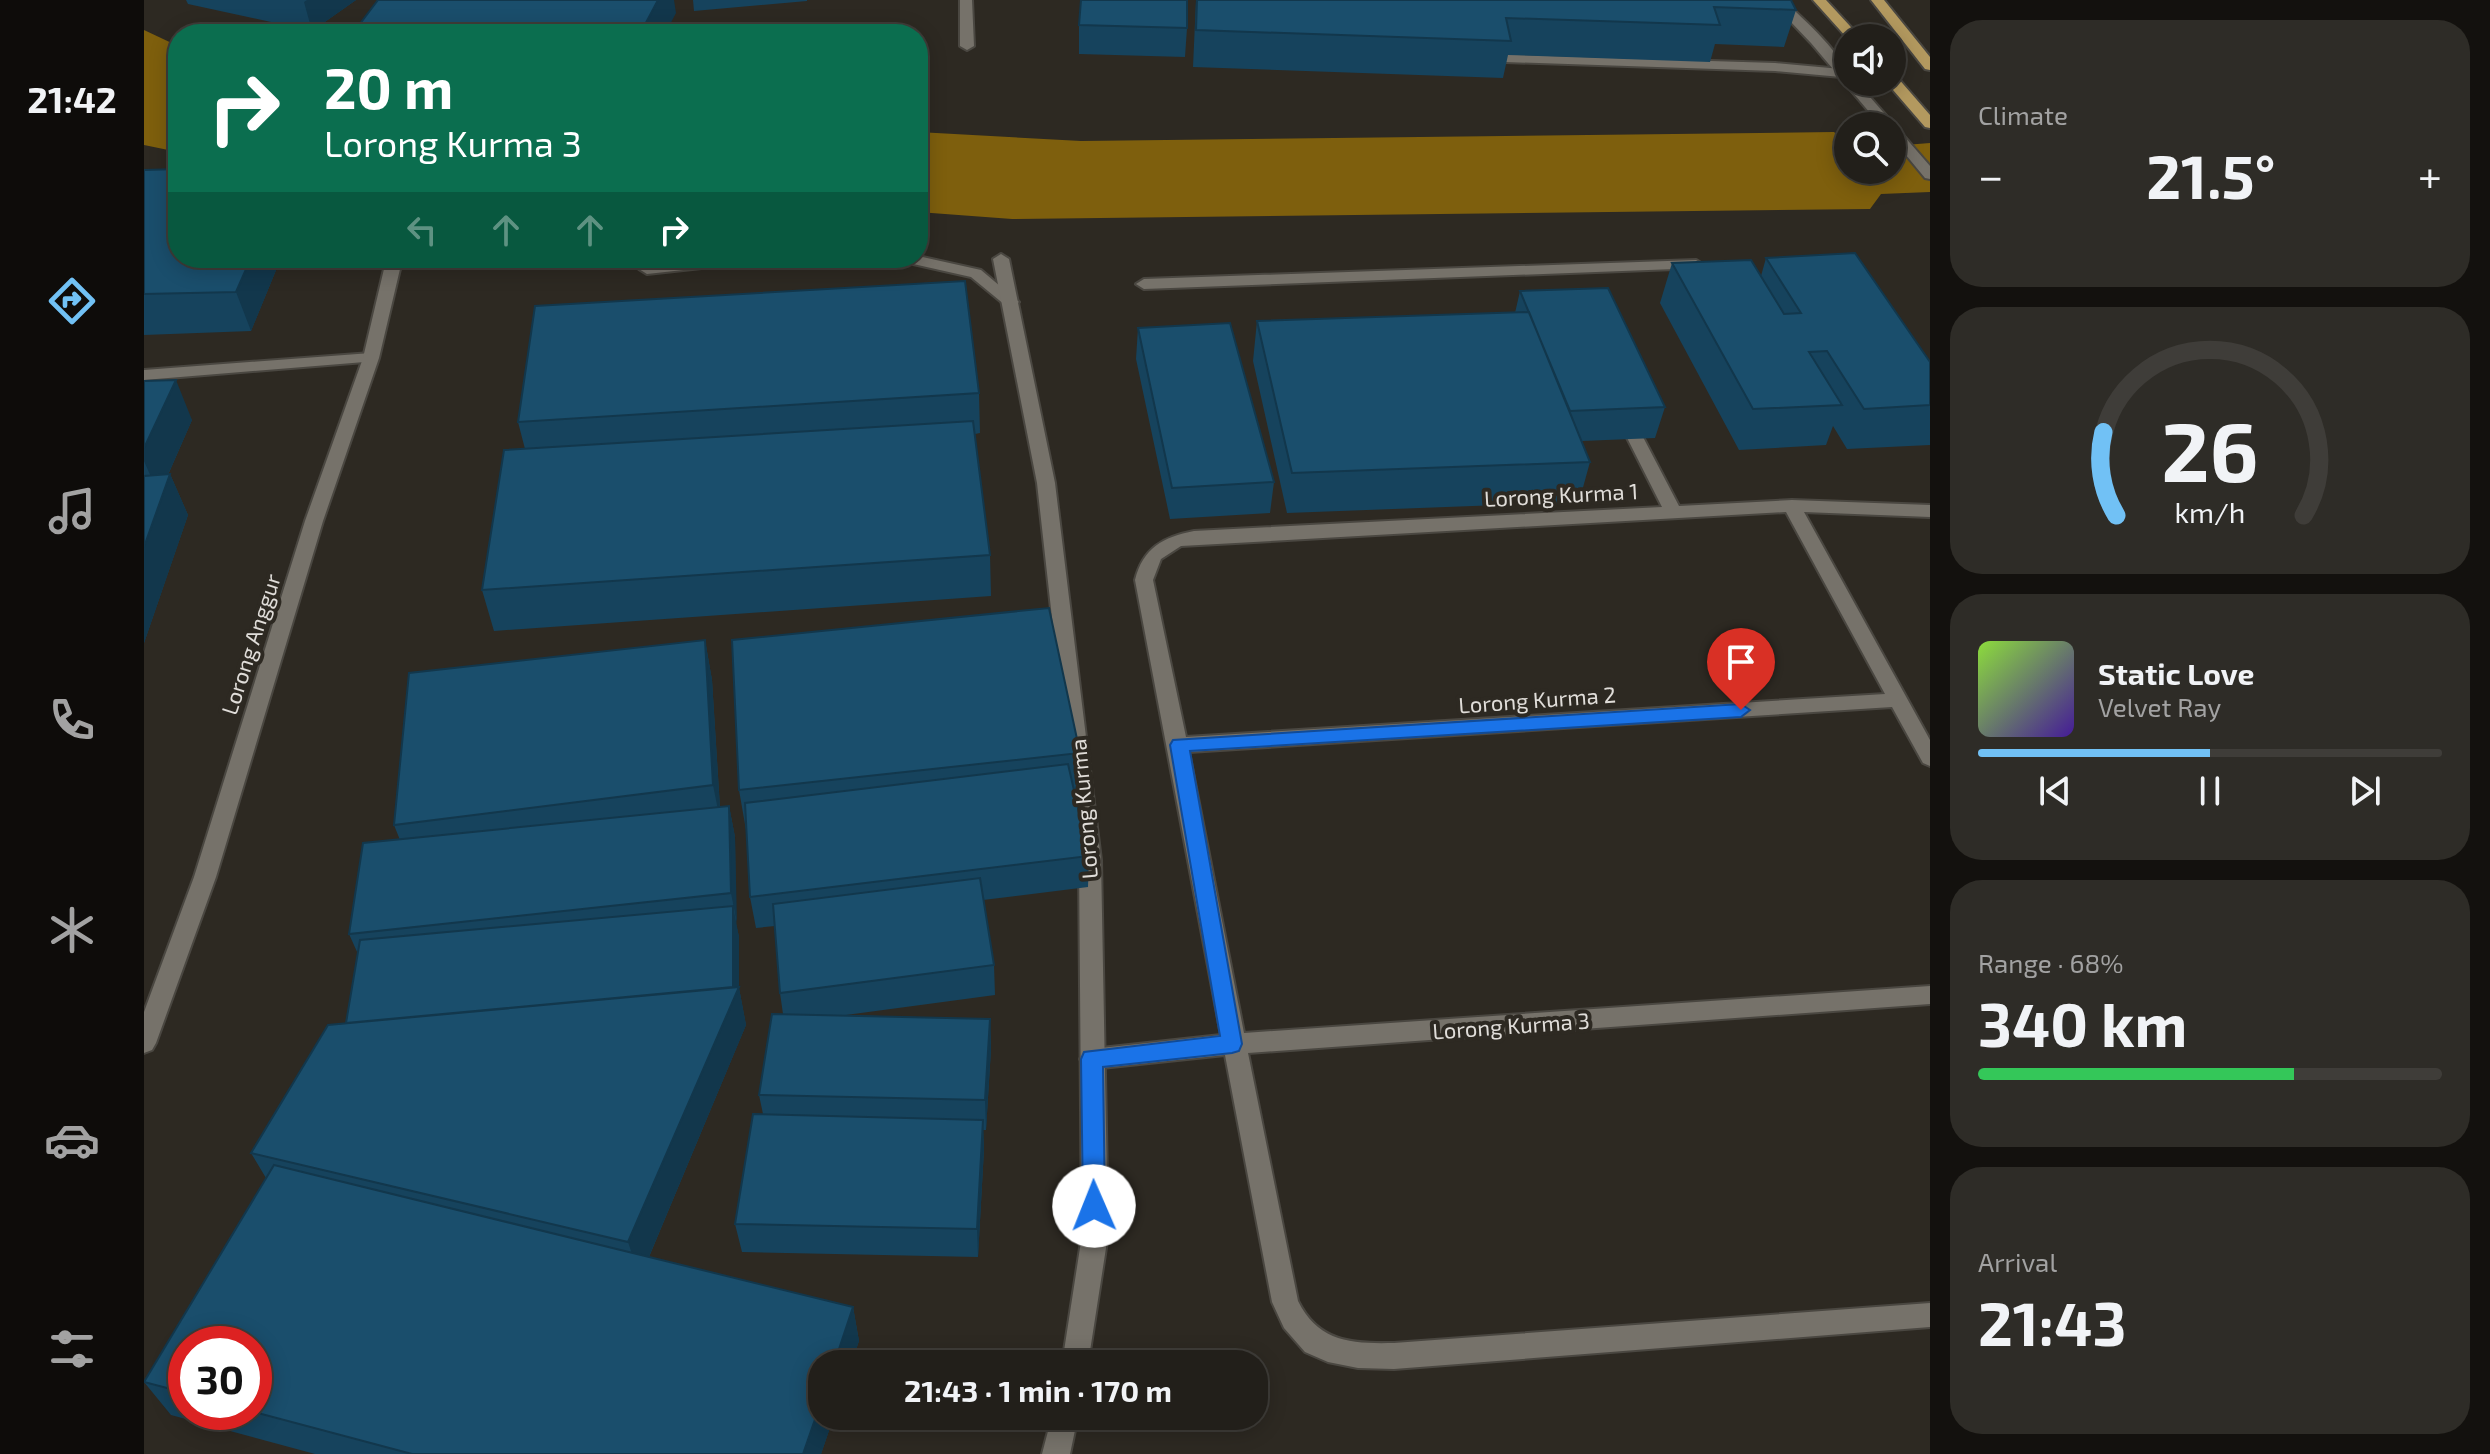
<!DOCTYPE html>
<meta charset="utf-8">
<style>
body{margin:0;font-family:"Exo 2",sans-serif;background:#2e2c27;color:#f1f3f6;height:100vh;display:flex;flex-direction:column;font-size:30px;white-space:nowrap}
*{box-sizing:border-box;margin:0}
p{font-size:26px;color:#a2a2a2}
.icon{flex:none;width:44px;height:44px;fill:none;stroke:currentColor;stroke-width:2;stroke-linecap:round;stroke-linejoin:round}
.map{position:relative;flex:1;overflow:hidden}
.sheet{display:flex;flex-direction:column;gap:20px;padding:20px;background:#13110e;width:560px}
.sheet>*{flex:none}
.top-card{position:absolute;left:24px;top:24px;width:760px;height:244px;border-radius:32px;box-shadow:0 4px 20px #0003,0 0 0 2px #3f3d39;background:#0b6e4f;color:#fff;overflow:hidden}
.buttons{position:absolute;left:1690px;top:24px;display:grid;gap:16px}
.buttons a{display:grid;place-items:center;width:72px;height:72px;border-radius:50%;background:#221f1a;box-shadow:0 4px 20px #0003,0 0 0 2px #3f3d39;font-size:40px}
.speed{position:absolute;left:24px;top:1326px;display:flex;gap:16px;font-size:40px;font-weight:700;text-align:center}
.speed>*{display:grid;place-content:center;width:104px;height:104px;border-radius:50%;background:#221f1a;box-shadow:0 4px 20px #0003,0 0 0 2px #3f3d39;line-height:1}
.speed .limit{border:12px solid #d22;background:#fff;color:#111}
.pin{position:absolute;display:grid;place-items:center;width:68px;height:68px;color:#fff;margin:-82px -34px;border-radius:50% 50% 50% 0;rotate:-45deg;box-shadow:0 0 8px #0007}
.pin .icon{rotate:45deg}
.me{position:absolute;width:88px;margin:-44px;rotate:359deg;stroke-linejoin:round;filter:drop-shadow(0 0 6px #0008)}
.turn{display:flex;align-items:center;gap:28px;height:168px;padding:0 24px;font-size:36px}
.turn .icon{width:104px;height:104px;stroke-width:2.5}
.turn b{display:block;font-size:56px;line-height:68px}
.lanes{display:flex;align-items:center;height:76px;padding:0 24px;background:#0003;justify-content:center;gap:40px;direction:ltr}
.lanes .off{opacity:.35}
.big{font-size:60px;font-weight:700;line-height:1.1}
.sheet .card{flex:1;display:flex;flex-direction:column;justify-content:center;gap:12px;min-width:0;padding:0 28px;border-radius:32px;background:#2e2c27}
.sheet .dial{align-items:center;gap:0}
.dial svg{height:208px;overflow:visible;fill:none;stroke:#3f3d39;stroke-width:7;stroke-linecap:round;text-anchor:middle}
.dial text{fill:#f1f3f6;stroke:none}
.song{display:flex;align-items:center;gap:24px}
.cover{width:96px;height:96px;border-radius:12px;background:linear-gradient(135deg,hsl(90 70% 55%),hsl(260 70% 35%))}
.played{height:8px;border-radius:4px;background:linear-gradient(90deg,#71c1f5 50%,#3f3d39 50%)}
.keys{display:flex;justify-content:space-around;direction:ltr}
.heat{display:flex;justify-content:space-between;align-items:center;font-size:44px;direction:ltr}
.charge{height:12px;border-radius:6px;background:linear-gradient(90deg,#34c759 68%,#3f3d39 0)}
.trip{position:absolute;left:664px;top:1350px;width:460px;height:80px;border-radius:32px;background:#221f1a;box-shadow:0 4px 20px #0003,0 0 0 2px #3f3d39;font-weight:700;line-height:80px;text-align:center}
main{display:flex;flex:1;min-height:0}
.tab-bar{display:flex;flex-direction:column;width:144px;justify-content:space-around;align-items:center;background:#0e0c0a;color:#a2a2a2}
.tab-bar .icon{width:56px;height:56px}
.tab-bar .active{color:#71c1f5}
.tab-bar b{font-size:36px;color:#f1f3f6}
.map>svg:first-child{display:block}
</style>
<main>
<nav class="tab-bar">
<b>21:42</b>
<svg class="icon active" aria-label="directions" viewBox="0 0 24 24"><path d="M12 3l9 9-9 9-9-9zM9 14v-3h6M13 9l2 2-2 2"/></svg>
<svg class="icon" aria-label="music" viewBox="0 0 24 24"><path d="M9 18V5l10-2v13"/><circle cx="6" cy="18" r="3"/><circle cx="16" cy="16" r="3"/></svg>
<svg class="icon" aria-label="phone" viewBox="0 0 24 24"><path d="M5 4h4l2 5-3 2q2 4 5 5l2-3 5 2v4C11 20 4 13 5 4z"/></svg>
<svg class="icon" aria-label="climate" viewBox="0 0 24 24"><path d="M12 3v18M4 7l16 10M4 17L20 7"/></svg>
<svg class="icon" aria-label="car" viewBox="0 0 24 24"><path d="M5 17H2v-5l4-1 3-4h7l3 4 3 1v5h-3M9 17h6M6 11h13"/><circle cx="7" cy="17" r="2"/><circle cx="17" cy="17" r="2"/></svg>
<svg class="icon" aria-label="filters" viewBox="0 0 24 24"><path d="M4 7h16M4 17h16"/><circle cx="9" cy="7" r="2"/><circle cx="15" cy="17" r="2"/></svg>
</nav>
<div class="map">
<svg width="1786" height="1454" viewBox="0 0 1786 1454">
<rect width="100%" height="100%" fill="#2d2922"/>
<path fill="#7e5f0d" d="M0,30l34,16v106l-34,-7z
M774,132l163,9 753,-9 14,13v25h44v-24l38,-3v49l-49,2 -11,15 -858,10 -94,-7z"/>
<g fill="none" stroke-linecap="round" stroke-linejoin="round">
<g stroke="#4a4741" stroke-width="4">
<path id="lane" d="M816,0h12l2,46 -7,4 -7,-4z
M1338,54l293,9 66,6 7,4 -7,4 -66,-6 -298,-10 -2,-3z
M774,256l63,14 38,32 -8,5 -6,-2 -34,-28 -71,-16 -3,-3z
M236,258h16l4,11 -3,3h-10z
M561,258h50l-8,5 -100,11 -8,-5 8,-5z
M1552,260l8,5 -3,3 -557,21 -8,-5 8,-5z
M227,353l6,2v6l-233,19v-10z
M1480,411l8,5 47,90 113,-6 138,5v12l-126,-5 126,228v26l-7,-3 -31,-56 -703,45 55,281 686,-47v18l-682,49 50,248c20,41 54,43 96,42l536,-40v24l-536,42 -36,-1 -30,-6 -23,-10 -21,-24 -12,-26 -47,-247 -133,14 -8,-3 -4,-7 4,-7 8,-3 129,-14 -86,-455c8,-32 28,-43 59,-49l468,-24 -46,-91zM1642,512l99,182 -699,43 -33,-157 8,-21 20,-13z"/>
</g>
<g stroke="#4a4741" stroke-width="4">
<path id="street" d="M1626,0h13c19,18 65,57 65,82h9l73,84v13l-5,-1 -33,-40v-12h-11l-70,-83z
M857,254l8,5 46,224 46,377 7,375 -20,129h-26l20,-129 -3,-375 -42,-377 -44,-224z
M248,264l8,5 -21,89 -56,163 -107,356 -60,166 -4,7 -8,3v-41l50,-135 111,-356 58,-163 21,-89z
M908,1416h26l-8,38h-28z"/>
</g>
<g stroke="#4a4741" stroke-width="4">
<path id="primary" d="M1669,0h13l35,38 -13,1z
M1727,0h13l46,57v13l-5,-1z
M1748,76l5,1 33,38v13l-5,-1 -38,-44 5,-1z"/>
</g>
<use href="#lane" fill="#76726a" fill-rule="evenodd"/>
<use href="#street" fill="#76726a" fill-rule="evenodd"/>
<use href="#primary" fill="#b3995f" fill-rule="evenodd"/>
</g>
<path fill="#16435d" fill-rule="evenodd" d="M42,0h170l-44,31 -124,-27z
M549,0h114v1l-113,10z
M1052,0h595l5,10 -12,37 -69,-3 -5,18 -202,-7 -5,23 -310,-11z
M935,25l108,3 -2,29 -106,-3z
M0,170l34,88h103l-30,73 -107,4z
M1622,258l164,104v83l-83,4 -14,-23 -7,19 -87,5 -79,-147 12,-40 89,13z
M1376,291l145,116 -10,31 -73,3 8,21 -11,40 -292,11 -34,-152 4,-40 258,-8z
M994,328l136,154 -4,31 -100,6 -34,-160z
M0,381l48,39 -24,55 2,-1 18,41 -44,128z
M835,393l1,40 -5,1 15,121 1,41 -497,35 -12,-41 43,-141 -7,-27z
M561,640l7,40 8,127 9,-1 6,31 1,87 3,13v51l7,37 -97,232 204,50 6,34 -8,23h-29v52h12l-13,38h-506l-144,-39 -27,-33 122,-204 -15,-25 95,-130 12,-69 -9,-20 51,-94 -6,-15zM42,1344l68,68h-68z
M936,753l-1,40 -4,1 14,62 -1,31 -105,13 11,65 1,30 -149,20 144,4 1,30 -5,81h-3l1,19 -6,108 -236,-5 -7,-28 28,-110 -4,-19 24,-81 -3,-21 -5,-67 -19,2 -6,-31 -3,-67h-1l-7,-40z"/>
<path fill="#12374c" d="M163,0h49l-44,31 -8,-29z
M514,0h16l2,13 -11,21h-25z
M107,258h30l-30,73 -15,-39z
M32,380l16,40 -33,75 -15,-34v-13z
M26,474l18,41 -44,128v-96z
M561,640l7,40 9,145 -8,-40z
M585,806l6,31 2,87 -6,-31z
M589,906l6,31v51l7,37 -106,253 -12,-36 105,-251z
M846,1019l1,30 -5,81 -1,-30z
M839,1120l1,29 -6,108 -1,-28z
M709,1307l6,34 -8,23h-17z
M678,1399v17h12l-13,38h-18z"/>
<path fill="#1a4e6c" stroke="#12374c" stroke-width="2" d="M234,0h280l-18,34h-258l-29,-1z
M937,0h106v28l-108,-3z
M1053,0h594l5,10 -82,-3 6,18 -214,-7 5,23 -315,-11z
M34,169v89h73l-15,34 -92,2v-124z
M1711,253l75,109v43l-66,4 -37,-58 -18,1 33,53 -89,4 -81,-146 79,-3 33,54 17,-1 -35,-55z
M821,281l14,112 -461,29 17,-116z
M1464,288l57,119 -95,4 -50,-120z
M1385,312l61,150 -298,11 -35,-152z
M1086,323l44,159 -102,6 -34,-160z
M32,380l-32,68v-67z
M829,421l17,134 -508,35 22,-140z
M26,474l-26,73v-71z
M905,608l31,145 -341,37 -7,-150z
M561,640l8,145 -319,40 15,-152z
M924,764l21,92 -339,41 -5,-94z
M585,806l2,87 -382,41 14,-91z
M836,878l14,87 -214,28 -7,-89z
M589,906v81l-387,36 14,-83z
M595,987l-111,255 -377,-89 77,-128z
M628,1014l218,5 -5,81 -226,-5z
M609,1114l230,6 -6,109 -242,-5z
M130,1165l579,142 -19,57h-12v35l-19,55h-391l-158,-42v-68h-68v49l-42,-11z"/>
<path fill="#1a73e8" stroke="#114b97" stroke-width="2" d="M1597,704l9,6 -9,7 -551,34 52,293 -3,7 -7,2 -129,14 2,139 -3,7 -8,3 -8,-3 -3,-7 -2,-147 3,-7 136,-16 -50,-291 3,-5z"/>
<g text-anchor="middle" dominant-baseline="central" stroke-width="8" stroke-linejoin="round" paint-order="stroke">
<g font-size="22" fill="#e0ddd9" stroke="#2d2922">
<text transform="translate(1417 494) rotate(-3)">Lorong Kurma 1</text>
<text transform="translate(106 644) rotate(-72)">Lorong Anggur</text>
<text transform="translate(1393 699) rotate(-4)">Lorong Kurma 2</text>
<text transform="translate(939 809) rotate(-95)">Lorong Kurma</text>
<text transform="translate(1367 1025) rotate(-4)">Lorong Kurma 3</text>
</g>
</g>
</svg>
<div class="buttons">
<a><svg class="icon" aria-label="sound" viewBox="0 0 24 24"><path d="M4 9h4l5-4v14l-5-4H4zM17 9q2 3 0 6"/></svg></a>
<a><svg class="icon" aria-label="search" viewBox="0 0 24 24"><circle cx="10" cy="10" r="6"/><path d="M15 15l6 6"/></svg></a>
</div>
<div class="speed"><div class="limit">30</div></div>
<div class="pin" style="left:1597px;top:710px;background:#d93025"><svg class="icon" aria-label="arrive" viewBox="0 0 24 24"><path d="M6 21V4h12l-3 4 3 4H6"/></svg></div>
<svg class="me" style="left:950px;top:1206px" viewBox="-20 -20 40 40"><circle r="19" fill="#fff"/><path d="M0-13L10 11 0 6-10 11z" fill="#1a73e8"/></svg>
<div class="trip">21:43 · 1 min · 170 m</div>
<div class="top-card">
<div class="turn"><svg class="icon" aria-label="right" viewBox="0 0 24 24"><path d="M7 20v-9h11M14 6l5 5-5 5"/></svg><div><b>20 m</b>Lorong Kurma 3</div></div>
<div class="lanes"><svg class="icon off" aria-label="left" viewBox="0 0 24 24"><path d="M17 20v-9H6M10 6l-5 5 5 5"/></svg><svg class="icon off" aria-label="ahead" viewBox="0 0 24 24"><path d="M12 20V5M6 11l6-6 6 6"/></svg><svg class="icon off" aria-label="ahead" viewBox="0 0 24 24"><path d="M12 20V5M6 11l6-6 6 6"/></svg><svg class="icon" aria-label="right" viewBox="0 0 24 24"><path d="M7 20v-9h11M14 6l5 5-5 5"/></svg></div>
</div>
</div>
<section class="sheet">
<div class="card"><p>Climate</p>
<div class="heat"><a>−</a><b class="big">21.5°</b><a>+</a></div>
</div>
<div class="card dial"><svg viewBox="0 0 100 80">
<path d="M14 69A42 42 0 1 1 86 69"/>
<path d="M14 69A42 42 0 0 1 9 37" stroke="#71c1f5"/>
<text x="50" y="56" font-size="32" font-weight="700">26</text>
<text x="50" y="72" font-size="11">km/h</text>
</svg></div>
<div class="card">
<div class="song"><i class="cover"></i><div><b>Static Love</b><p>Velvet Ray</p></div></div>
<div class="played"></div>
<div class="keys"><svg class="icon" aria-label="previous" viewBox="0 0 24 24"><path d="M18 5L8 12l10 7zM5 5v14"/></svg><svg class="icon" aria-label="pause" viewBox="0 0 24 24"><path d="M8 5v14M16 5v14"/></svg><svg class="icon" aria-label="next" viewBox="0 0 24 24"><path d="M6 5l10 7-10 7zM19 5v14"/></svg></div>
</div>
<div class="card"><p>Range · 68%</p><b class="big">340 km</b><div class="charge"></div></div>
<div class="card"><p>Arrival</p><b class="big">21:43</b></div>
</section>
</main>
